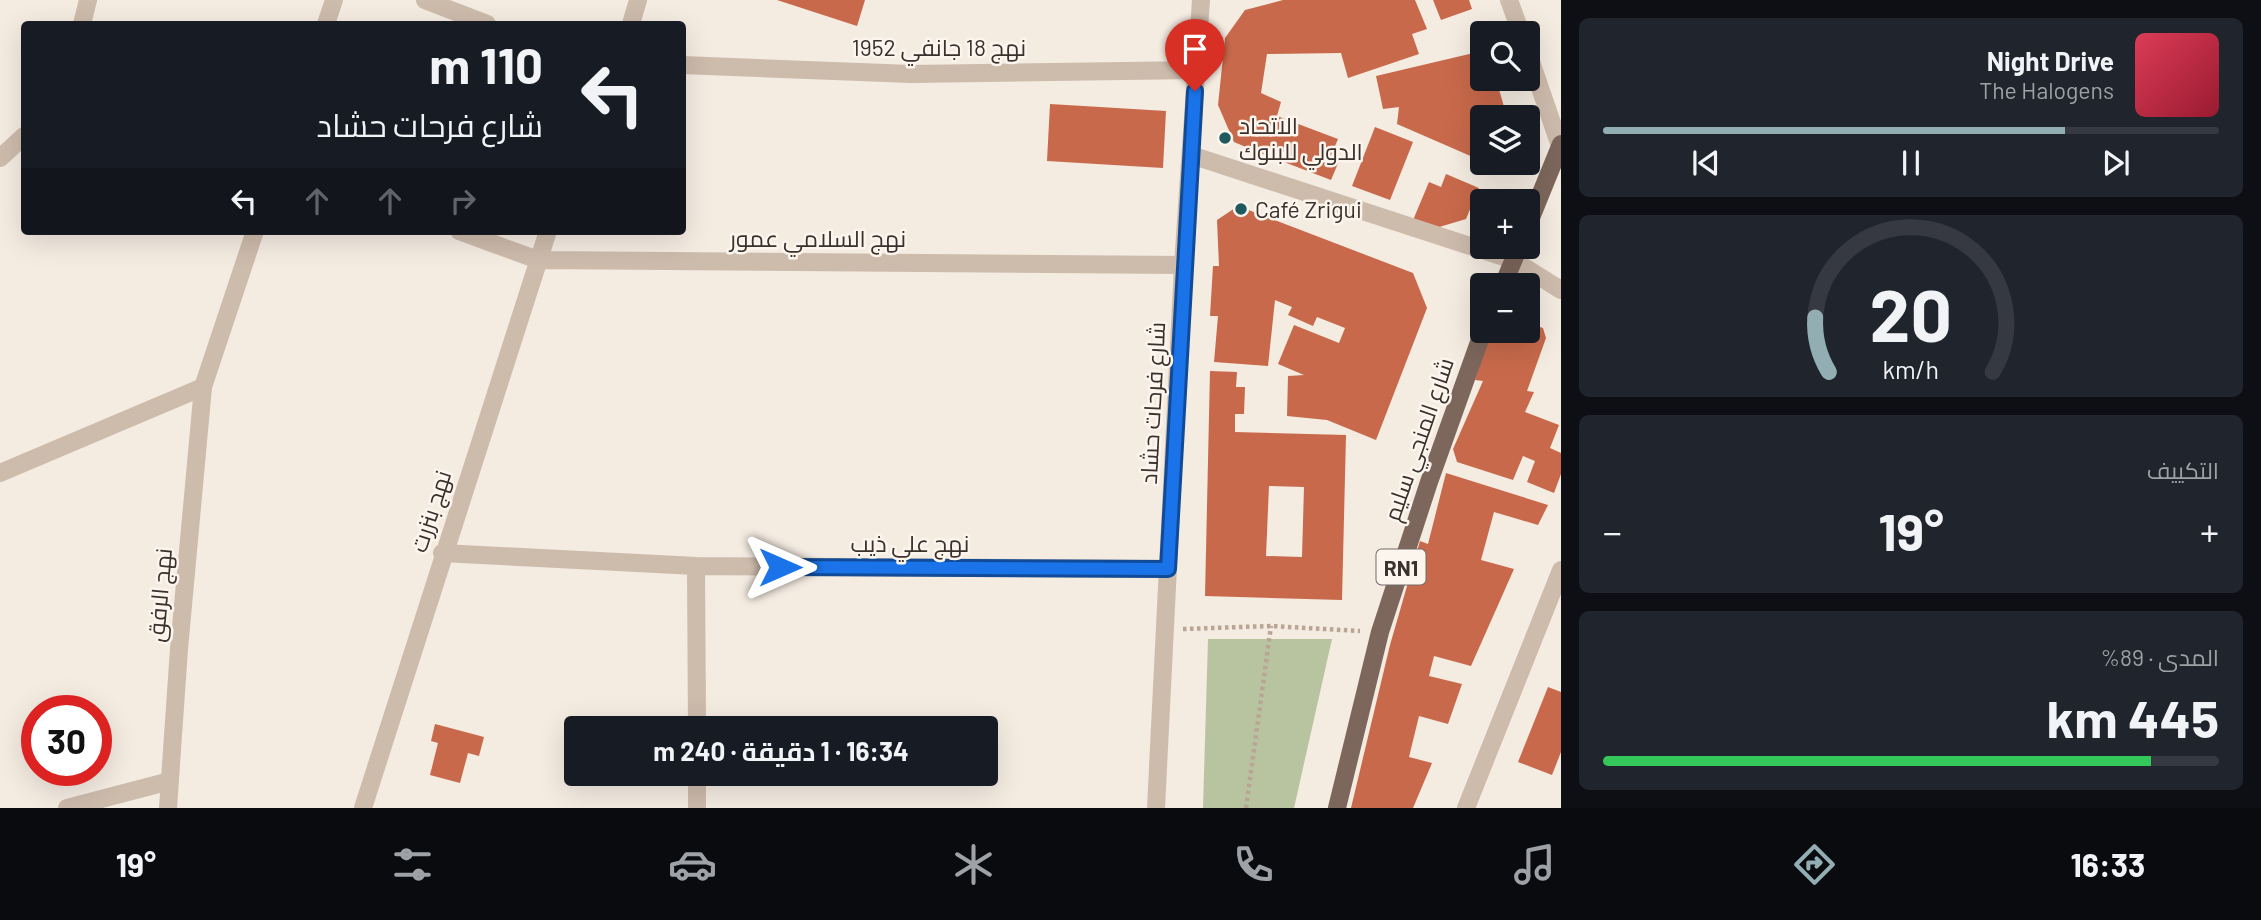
<!DOCTYPE html>
<html lang="ar">
<meta charset="utf-8">
<style>
body{margin:0;font-family:Barlow,Cairo,sans-serif;background:#20242c;color:#f1f3f6;direction:rtl;height:100vh;display:flex;flex-direction:column;font-size:26px;white-space:nowrap}
*{box-sizing:border-box;margin:0}
p{font-size:23px;color:#9ea1a6}
.icon{flex:none;width:38px;height:38px;fill:none;stroke:currentColor;stroke-width:2;stroke-linecap:round;stroke-linejoin:round}
.map{position:relative;flex:1;overflow:hidden;direction:ltr}
.details{display:flex;flex-direction:column;gap:18px;padding:18px;background:#0d0f14;width:700px}
.details>*{flex:none}
.hud{position:absolute;left:21px;top:21px;width:665px;height:214px;border-radius:7px;box-shadow:0 7px 28px #0002;direction:rtl;background:#171b24;color:#f1f3f6;overflow:hidden}
.controls{position:absolute;left:1470px;top:21px;display:grid;gap:14px}
.controls a{display:grid;place-items:center;width:70px;height:70px;border-radius:7px;background:#171b24;box-shadow:0 7px 28px #0002;font-size:35px}
.speed{position:absolute;left:21px;top:695px;display:flex;gap:14px;font-size:35px;font-weight:700;text-align:center}
.speed>*{display:grid;place-content:center;width:91px;height:91px;border-radius:50%;background:#171b24;box-shadow:0 7px 28px #0002;line-height:1}
.speed .limit{border:10px solid #d22;background:#fff;color:#111}
.pin{position:absolute;display:grid;place-items:center;width:60px;height:60px;color:#fff;margin:-72px -30px;border-radius:50% 50% 50% 0;rotate:-45deg;box-shadow:0 0 7px #0007}
.pin .icon{rotate:45deg}
.me{position:absolute;width:77px;margin:-38px;rotate:90deg;stroke-linejoin:round;filter:drop-shadow(0 0 5px #0008)}
.turn{display:flex;align-items:center;gap:24px;height:147px;padding:0 28px;font-size:32px}
.turn .icon{width:91px;height:91px;stroke-width:2.5}
.turn b{display:block;font-size:49px;line-height:60px}
.lanes{display:flex;align-items:center;height:66px;padding:0 28px;background:#0003;justify-content:center;gap:35px;direction:ltr}
.lanes .off{opacity:.35}
.big{font-size:52px;font-weight:700;line-height:1.1}
.details .widget{flex:1;display:flex;flex-direction:column;justify-content:center;gap:10px;min-width:0;padding:0 24px;border-radius:10px;background:#20242c}
.details .dial{align-items:center;gap:0}
.dial svg{height:182px;overflow:visible;fill:none;stroke:#363941;stroke-width:7;stroke-linecap:round;text-anchor:middle}
.dial text{fill:#f1f3f6;stroke:none}
.song{display:flex;align-items:center;gap:21px}
.cover{width:84px;height:84px;border-radius:10px;background:linear-gradient(135deg,hsl(350 70% 55%),hsl(350 70% 35%))}
.played{height:7px;border-radius:4px;background:linear-gradient(90deg,#92aeb2 75%,#363941 75%)}
.keys{display:flex;justify-content:space-around;direction:ltr}
.heat{display:flex;justify-content:space-between;align-items:center;font-size:38px;direction:ltr}
.charge{height:10px;border-radius:5px;background:linear-gradient(90deg,#34c759 89%,#363941 0)}
.trip{position:absolute;left:564px;top:716px;width:434px;height:70px;border-radius:7px;background:#171b24;box-shadow:0 7px 28px #0002;font-weight:700;line-height:70px;text-align:center;direction:rtl}
.tab-bar{display:flex;height:112px;justify-content:space-around;align-items:center;background:#090b0e;color:#9ea1a6}
.tab-bar .icon{width:49px;height:49px}
.tab-bar .current{color:#92aeb2}
.tab-bar b{font-size:32px;color:#f1f3f6}
main{display:flex;flex:1;min-height:0}
.map>svg:first-child{display:block}
</style>
<main>
<section class="details">
<div class="widget">
<div class="song"><i class="cover"></i><div><b>Night Drive</b><p>The Halogens</p></div></div>
<div class="played"></div>
<div class="keys"><svg class="icon" aria-label="previous" viewBox="0 0 24 24"><path d="M18 5L8 12l10 7zM5 5v14"/></svg><svg class="icon" aria-label="pause" viewBox="0 0 24 24"><path d="M8 5v14M16 5v14"/></svg><svg class="icon" aria-label="next" viewBox="0 0 24 24"><path d="M6 5l10 7-10 7zM19 5v14"/></svg></div>
</div>
<div class="widget dial"><svg viewBox="0 0 100 80">
<path d="M14 69A42 42 0 1 1 86 69"/>
<path d="M14 69A42 42 0 0 1 8 45" stroke="#92aeb2"/>
<text x="50" y="56" font-size="32" font-weight="700">20</text>
<text x="50" y="72" font-size="11">km/h</text>
</svg></div>
<div class="widget"><p>التكييف</p>
<div class="heat"><a>−</a><b class="big">19°</b><a>+</a></div>
</div>
<div class="widget"><p>المدى · 89%</p><b class="big">445 km</b><div class="charge"></div></div>
</section>
<div class="map">
<svg width="1561" height="808" viewBox="0 0 1561 808">
<rect width="100%" height="100%" fill="#f4ebe1"/>
<path fill="#b8c4a0" d="M1208,639h124l-38,169h-91z"/>
<path fill="#c8694b" fill-rule="evenodd" d="M777,0h88l-8,26z
M1283,0h132l12,29 -15,5 7,20 -71,24 -7,-25 -74,1 -6,39 20,9 -4,14 61,23 -8,19 9,3 -8,19 -47,-18 3,-9 -20,-7 -2,9 -31,-13 -16,-37 7,-67 20,-28z
M1433,0h36l3,9 -31,11z
M1482,51v28h14l11,38h-25v44l-85,-37 2,-17 -16,2 -7,-33z
M1050,104l116,7 -3,57 -116,-7z
M1375,127l38,15 -23,58 -38,-14z
M1446,174l33,14 -13,31 -40,12 -15,-6 18,-43 12,5z
M1238,206l175,67 14,35 -51,132 -49,-20 -40,-4 1,-40 16,-1 -26,-11 16,-39 45,18 6,-15 -28,-11 -4,9 -25,-11 4,-8 -17,-7 -7,66 -54,-4 4,-46h-8l3,-50h6l-2,-46z
M1534,325l9,3 3,10 -19,53 7,1 -9,20 34,13 -9,23 11,5v21l-7,19 -27,-11 8,-21 -12,-5 -10,24 -56,-18 -4,-13 30,-68 -8,-1 14,-44 39,-5v-4z
M1210,371l27,1 -1,15h9l-1,27h-9v18l111,3 -4,165 -137,-4zM1269,486l35,1 -2,70 -36,-1z
M1446,473l102,32 -10,20 -44,-13 -13,48 33,9 -43,97 -37,-10 -5,20 33,8 -14,40 -29,-8 -10,41 23,6 -19,45h-62l39,-163 30,-104 8,3z
M1548,687l13,5v60l-9,23 -34,-13z
M435,724l49,13 -5,19 -11,-3 -8,30 -30,-8 8,-32 -7,-2z"/>
<g fill="none" stroke-linecap="round" stroke-linejoin="round">
<path stroke="#b9a596" stroke-width="4.5" stroke-dasharray="3.5 3.5" stroke-linecap="butt" d="M1183,629l88,-3 89,5
M1246,808l25,-182"/>
<path stroke="#cdbbac" stroke-width="18" d="M425,0l62,24
M1509,0l12,33
M82,24l6,-24
M326,24l8,-24
M631,24l7,-24
M1528,53l32,93
M682,65l229,9 285,-4
M1191,155l322,105 48,30
M0,158l24,-22
M459,231l79,29 645,5
M0,473l203,-86
M442,553l254,13 472,3
M696,566l1,162
M697,774v34
M67,808l103,-27
M168,808l11,-159 24,-262 52,-156
M363,808l185,-577
M1156,808l27,-543 18,-265
M1466,808l95,-238"/>
<path stroke="#7d675c" stroke-width="18" d="M1528,225l33,-81
M1503,285l16,-38
M1337,808l43,-176 49,-150 54,-151"/>
</g>
<g fill="none" stroke-linecap="round" stroke-linejoin="round">
<g stroke="#114b97" stroke-width="18">
<path id="route" d="M780,567l388,2 27,-478"/>
</g>
<use href="#route" stroke="#1a73e8" stroke-width="12"/>
</g>
<g fill="#1f5a5e" stroke="#fbf5ee" stroke-width="2.5">
<circle cx="1225" cy="138" r="7"/>
<circle cx="1241" cy="209" r="7"/>
</g>
<g text-anchor="middle" dominant-baseline="central" stroke-width="5" stroke-linejoin="round" paint-order="stroke">
<rect fill="#fbf5ee" stroke="#756b66" stroke-width="2" x="1376.5" y="549.5" width="49" height="35" rx="5"/>
<g font-size="21" font-weight="bold" fill="#3b302b">
<text x="1401" y="567">RN1</text>
</g>
<g font-size="23" fill="#3b302b" stroke="#fbf5ee">
<text x="939" y="47">نهج 18 جانفي 1952</text>
<text x="818" y="238">نهج السلامي عمور</text>
<text transform="translate(1152 403) rotate(-87)">شارع فرحات حشاد</text>
<text transform="translate(1418 439) rotate(-71)">شارع المنجي سليم</text>
<text transform="translate(430 511) rotate(-72)">نهج بنزرت</text>
<text x="910" y="543">نهج علي ذيب</text>
<text transform="translate(159 595) rotate(-85)">نهج الرفق</text>
</g>
<g font-size="23" fill="#3b302b" stroke="#fbf5ee" text-anchor="start">
<text x="1239" y="125">الاتحاد<tspan x="1239" dy="26">الدولي للبنوك</tspan></text>
<text x="1255" y="209">Café Zrigui</text>
</g>
</g>
</svg>
<div class="controls">
<a><svg class="icon" aria-label="search" viewBox="0 0 24 24"><circle cx="10" cy="10" r="6"/><path d="M15 15l6 6"/></svg></a>
<a><svg class="icon" aria-label="layers" viewBox="0 0 24 24"><path d="M12 4l9 5-9 5-9-5zM3 14l9 5 9-5"/></svg></a>
<a>+</a>
<a>−</a>
</div>
<div class="speed"><div class="limit">30</div></div>
<div class="pin" style="left:1195px;top:91px;background:#d93025"><svg class="icon" aria-label="arrive" viewBox="0 0 24 24"><path d="M6 21V4h12l-3 4 3 4H6"/></svg></div>
<svg class="me" style="left:780px;top:567px" viewBox="-20 -20 40 40"><path d="M0-17L14 15 0 8-14 15z" fill="#1a73e8" stroke="#fff" stroke-width="4"/></svg>
<div class="trip">16:34 · 1 دقيقة · 240 m</div>
<div class="hud">
<div class="turn"><svg class="icon" aria-label="left" viewBox="0 0 24 24"><path d="M17 20v-9H6M10 6l-5 5 5 5"/></svg><div><b>110 m</b>شارع فرحات حشاد</div></div>
<div class="lanes"><svg class="icon" aria-label="left" viewBox="0 0 24 24"><path d="M17 20v-9H6M10 6l-5 5 5 5"/></svg><svg class="icon off" aria-label="ahead" viewBox="0 0 24 24"><path d="M12 20V5M6 11l6-6 6 6"/></svg><svg class="icon off" aria-label="ahead" viewBox="0 0 24 24"><path d="M12 20V5M6 11l6-6 6 6"/></svg><svg class="icon off" aria-label="right" viewBox="0 0 24 24"><path d="M7 20v-9h11M14 6l5 5-5 5"/></svg></div>
</div>
</div>
</main>
<nav class="tab-bar">
<b>16:33</b>
<svg class="icon current" aria-label="directions" viewBox="0 0 24 24"><path d="M12 3l9 9-9 9-9-9zM9 14v-3h6M13 9l2 2-2 2"/></svg>
<svg class="icon" aria-label="music" viewBox="0 0 24 24"><path d="M9 18V5l10-2v13"/><circle cx="6" cy="18" r="3"/><circle cx="16" cy="16" r="3"/></svg>
<svg class="icon" aria-label="phone" viewBox="0 0 24 24"><path d="M5 4h4l2 5-3 2q2 4 5 5l2-3 5 2v4C11 20 4 13 5 4z"/></svg>
<svg class="icon" aria-label="climate" viewBox="0 0 24 24"><path d="M12 3v18M4 7l16 10M4 17L20 7"/></svg>
<svg class="icon" aria-label="car" viewBox="0 0 24 24"><path d="M5 17H2v-5l4-1 3-4h7l3 4 3 1v5h-3M9 17h6M6 11h13"/><circle cx="7" cy="17" r="2"/><circle cx="17" cy="17" r="2"/></svg>
<svg class="icon" aria-label="filters" viewBox="0 0 24 24"><path d="M4 7h16M4 17h16"/><circle cx="9" cy="7" r="2"/><circle cx="15" cy="17" r="2"/></svg>
<b>19°</b>
</nav>
